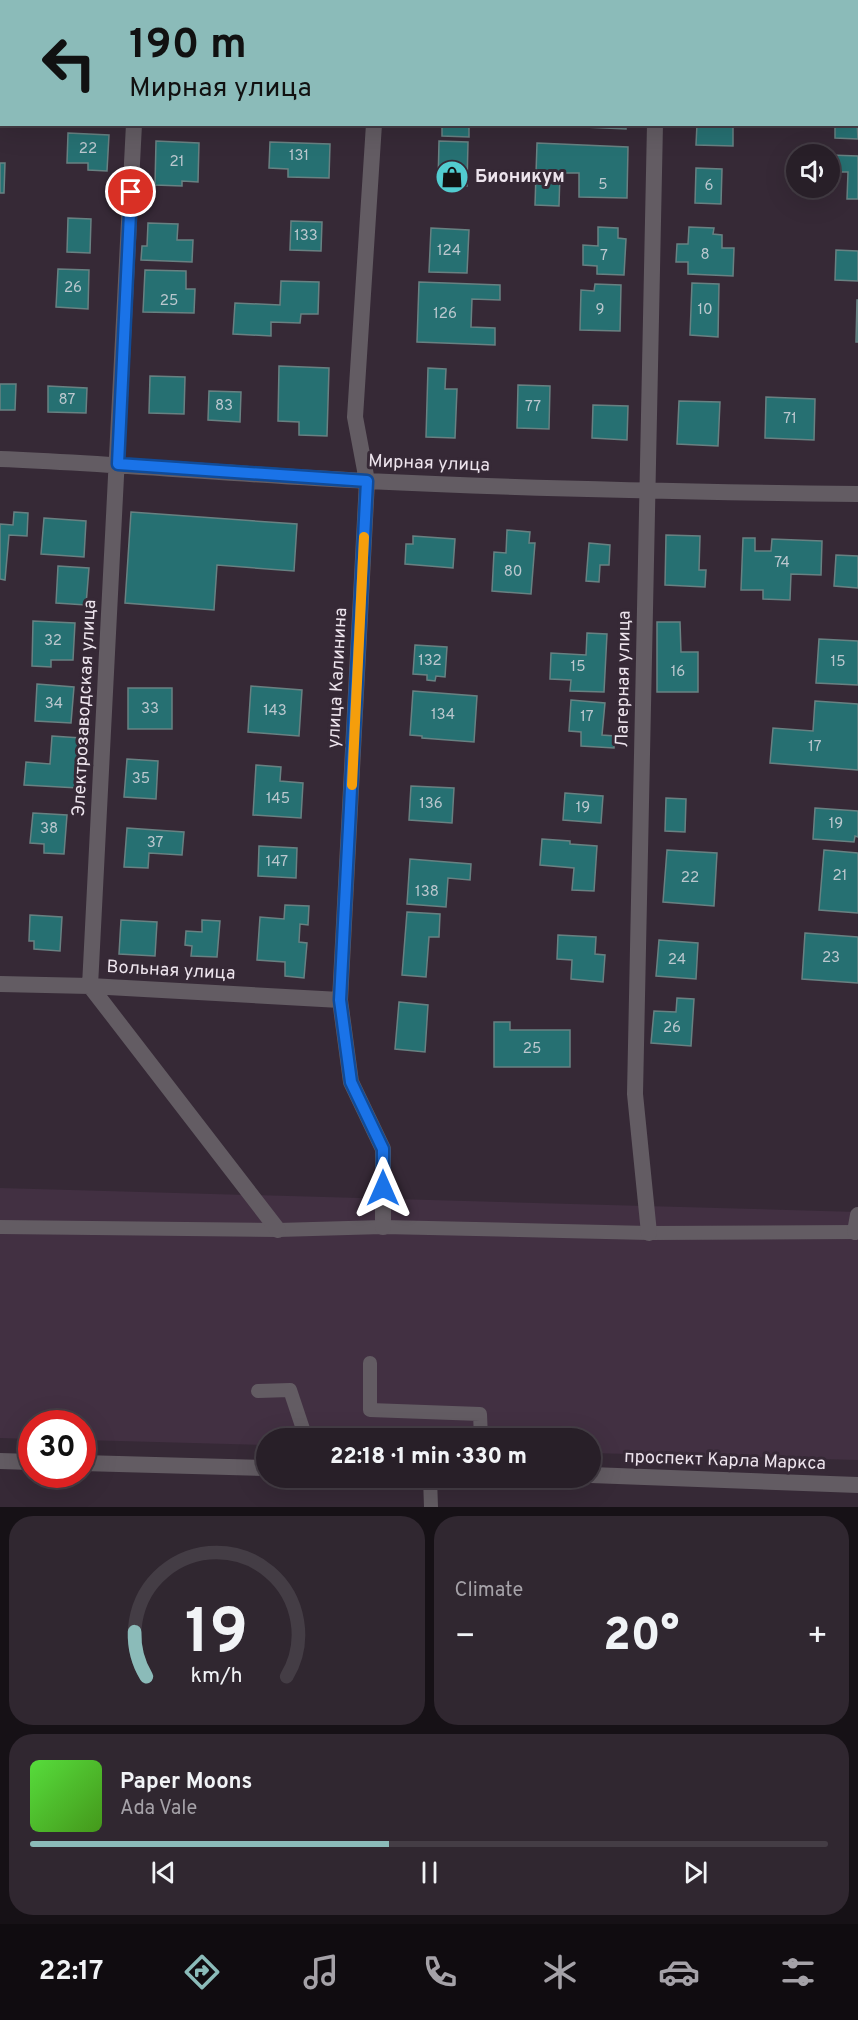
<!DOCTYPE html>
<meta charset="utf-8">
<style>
body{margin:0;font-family:Overpass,sans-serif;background:#302730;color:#f1f3f6;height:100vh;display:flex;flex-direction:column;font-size:22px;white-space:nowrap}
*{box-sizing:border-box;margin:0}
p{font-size:20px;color:#a5a2a8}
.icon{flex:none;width:33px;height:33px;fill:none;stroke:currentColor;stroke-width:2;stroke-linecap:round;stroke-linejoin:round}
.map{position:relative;height:1507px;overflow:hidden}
.side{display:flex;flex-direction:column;gap:9px;padding:9px;background:#161116;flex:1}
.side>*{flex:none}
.banner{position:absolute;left:0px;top:0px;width:858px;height:126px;box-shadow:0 6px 24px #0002,0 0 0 2px #443d45;background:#8bbbb9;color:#111;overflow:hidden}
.tools{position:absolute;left:786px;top:144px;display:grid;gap:12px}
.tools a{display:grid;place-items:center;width:54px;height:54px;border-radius:50%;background:#281f28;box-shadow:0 6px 24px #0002,0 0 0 2px #443d45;font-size:30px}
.speed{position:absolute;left:18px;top:1410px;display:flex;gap:12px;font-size:30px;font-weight:700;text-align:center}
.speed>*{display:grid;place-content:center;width:78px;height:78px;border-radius:50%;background:#281f28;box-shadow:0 6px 24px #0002,0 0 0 2px #443d45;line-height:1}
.speed .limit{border:9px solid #d22;background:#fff;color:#111}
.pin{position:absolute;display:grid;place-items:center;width:51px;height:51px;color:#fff;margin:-26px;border:3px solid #fff;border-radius:50%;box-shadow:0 2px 6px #0007}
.me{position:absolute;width:66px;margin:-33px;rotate:0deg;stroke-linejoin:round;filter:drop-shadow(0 0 4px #0008)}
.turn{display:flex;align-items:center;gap:21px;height:126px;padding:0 30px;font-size:27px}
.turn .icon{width:78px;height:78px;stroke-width:2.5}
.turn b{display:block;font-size:42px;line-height:51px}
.big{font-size:45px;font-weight:800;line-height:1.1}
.side .tile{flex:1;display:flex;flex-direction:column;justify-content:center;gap:9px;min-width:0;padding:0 21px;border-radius:24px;background:#302730}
.side .dial{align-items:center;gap:0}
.dial svg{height:156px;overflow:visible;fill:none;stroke:#443d45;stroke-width:7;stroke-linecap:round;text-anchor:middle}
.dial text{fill:#f1f3f6;stroke:none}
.song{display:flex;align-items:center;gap:18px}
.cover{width:72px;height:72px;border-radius:9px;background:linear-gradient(135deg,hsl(110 70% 55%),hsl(100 70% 35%))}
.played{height:6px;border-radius:3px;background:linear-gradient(90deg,#8bbbb9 45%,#443d45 45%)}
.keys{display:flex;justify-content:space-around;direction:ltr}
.heat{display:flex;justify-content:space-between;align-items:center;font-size:33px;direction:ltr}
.side .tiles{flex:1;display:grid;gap:9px;grid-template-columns:1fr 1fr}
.tile:last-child{grid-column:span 2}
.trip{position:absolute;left:256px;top:1428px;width:345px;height:60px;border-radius:30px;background:#281f28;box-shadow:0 6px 24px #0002,0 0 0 2px #443d45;font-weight:800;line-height:60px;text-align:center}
.tab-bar{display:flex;height:96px;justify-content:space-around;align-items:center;background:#100c10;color:#a5a2a8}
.tab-bar .icon{width:42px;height:42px}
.tab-bar .on{color:#8bbbb9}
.tab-bar b{font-size:27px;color:#f1f3f6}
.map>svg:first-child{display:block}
</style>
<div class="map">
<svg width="858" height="1507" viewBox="0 0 858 1507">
<rect width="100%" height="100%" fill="#362936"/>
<path fill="#423042" d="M0,1188l858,24v248l-267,-7v-15h-324v7l-184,-5 -1,-16h-50l-1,15 -31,-1z"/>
<path fill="#267072" stroke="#688182" stroke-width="1.5" d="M158,0h28l34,1 -62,1z
M856,104l2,35 -23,-1v-14h21z
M442,124h27v13l-27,-1z
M585,124h41v5l-41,-2z
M697,124h36v22l-37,-1z
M68,133l41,2 -2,36 -19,-1v-7h-21z
M156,141l43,2 -1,39 -16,-1v5l-27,-1z
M439,141l29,1 -1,44 -29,-1z
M270,142l60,2 -1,34 -41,-1v-8l-19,-1z
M537,143l91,4 -1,51 -48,-1v-24h-19l-1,33 -24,-1z
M830,155l28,1v43h-11l1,-27h-18z
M0,163h5l-1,30h-4z
M696,168l26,1 -1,35 -26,-1z
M68,218l23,1 -1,34 -23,-1z
M291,221l31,1 -1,29 -31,-1z
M148,223l30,1 -1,16h16l-1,22 -51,-2 1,-14h5z
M598,227l20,1v10l8,1 -2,36 -27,-1v-8l-14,-1v-20l15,1z
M689,227l25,1 -1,6 9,1v13h12l-1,28 -45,-2v-12h-12l1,-18h11z
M431,228l38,2 -2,43 -38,-1z
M836,250l22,1v30l-23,-1z
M58,269l31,1 -1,39 -32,-2z
M145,270l41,1v18h9l-1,24 -51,-1z
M281,281l38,1 -1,32h-17l-1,9 -29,-1v14l-38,-2 2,-31 45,2z
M419,282l81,3v15l-28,-1 -1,28 24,1v17l-78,-3z
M692,283l27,1 -1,53 -28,-2z
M595,284l26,1 -1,46 -40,-1 1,-40 13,1z
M857,300h1v42h-2z
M279,366l50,2 -2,68 -28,-1v-13l-21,-1z
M428,368l18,1 -1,20h12l-2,49 -29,-1z
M150,376l35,1 -1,37 -35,-1z
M0,384h16l-1,26h-15z
M518,385l32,1 -1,43 -32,-1z
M48,386l39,2 -1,25 -38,-1z
M209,391l32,1 -1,30 -32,-2z
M766,397l49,2 -1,41 -49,-2z
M679,401l41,1 -2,44 -41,-2z
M593,405l35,1 -1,34 -35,-2z
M14,512l14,1 -1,23 -18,-1 -4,45 -5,-1v-55l13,1z
M131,512l166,12 -3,47 -77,-6 -3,45 -89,-7z
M44,518l42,3 -2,36 -43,-3z
M507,530l23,2 -1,11h6l-4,51 -39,-3 2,-39 12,1z
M666,535l34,1 -1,34h7l-1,17 -40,-2z
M413,536l42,3 -2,29 -48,-4 1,-20h7z
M743,538h12v13h16l1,-12 50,2 -1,34 -30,-1 -1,26 -27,-1v-9h-22z
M589,543l21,2 -1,20h-9l-1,17 -13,-1z
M836,555l22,1v32l-24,-2z
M58,566l31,2 -3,37 -30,-2z
M33,621l42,2 -2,37h-22v7l-19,-1z
M657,622h23l1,30h17v40h-41z
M587,633l20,1 -3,58 -34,-1 1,-11 -21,-1 1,-26 35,2z
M819,639l39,2v44l-42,-2z
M415,645l32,2 -2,30 -9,-1 -1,5 -8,-1v-5l-14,-1z
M37,684l37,3 -3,36 -36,-2z
M251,686l51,4 -3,46 -51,-4z
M128,688h44v41h-44z
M413,691l64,5 -3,46 -52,-4v-2l-12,-1z
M571,700l34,3 -3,32 13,1 -1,12 -33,-2v-14l-12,-1z
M815,701l43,3v66l-88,-7 3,-35 40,3z
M52,736l29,2 -3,50 -54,-3 2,-23 24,2z
M127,759l31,2 -2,38 -32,-2z
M256,765l25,2 -1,14 23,2 -2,35 -48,-3z
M411,786l43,2 -2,35 -43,-3z
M565,793l38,3 -2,27 -38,-3z
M666,798l20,1 -1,33 -20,-1z
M815,808l43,3v26l-3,-1 -1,6 -41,-3z
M33,813l34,2 -3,39 -20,-1v-9l-14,-1z
M127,828l57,4 -2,23 -33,-2 -1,15 -24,-1z
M542,839l28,2v3l27,2 -3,45 -22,-1 2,-22 -34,-3z
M259,846l38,2 -1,30 -38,-2z
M667,850l50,3 -3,53 -51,-4z
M824,850l34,3v60l-39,-3z
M410,859l61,5 -1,16 -22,-2 -2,29 -39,-3z
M285,905l24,1 -1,19 -8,-1 -1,18 8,1 -3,35 -19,-2v-14l-28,-2 3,-43 24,2z
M407,912l33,2 -1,23h-10l-3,40 -24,-2z
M30,915l32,2 -2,34 -26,-2v-8h-5z
M121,920l36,2 -2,34 -36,-2z
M202,920l18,1 -3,36 -26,-1 1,-10 -7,-1 1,-14 16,1z
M805,933l53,4v46l-56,-4z
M558,935l38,2 -1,17 10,1 -2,27 -32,-3 1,-19 -15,-1z
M659,940l39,3 -2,36 -40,-3z
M677,998l17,1 -3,47 -40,-3 3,-32 22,1z
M399,1002l29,3 -3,47 -30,-3z
M494,1022h16v8h60v37h-76z"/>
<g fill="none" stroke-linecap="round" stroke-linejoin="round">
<path stroke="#635c63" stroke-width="14" d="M0,1227l278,3 105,-3 266,6 209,-1
M370,1363v47l110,4 1,24
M258,1391l32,-1 16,48
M430,1478l1,29"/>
<path stroke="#635c63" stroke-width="16" d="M140,2v-2
M387,2l1,-2
M657,2v-2
M134,124l-44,862 188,244
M374,124l-19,293 12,64 -27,519 11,82 32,67v78
M0,459c123,5 245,16 367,22 164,8 327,11 491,13
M0,984l90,2 250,14
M855,1232l3,-17
M649,1233l-14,-139 20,-970"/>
<path stroke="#635c63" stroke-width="16" d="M0,1461l32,1
M82,1463l185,5
M591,1475l267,10"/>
</g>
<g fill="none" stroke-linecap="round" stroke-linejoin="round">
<g stroke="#114b97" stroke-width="15">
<path id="route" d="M131,192l-13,272 249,17 -27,519 11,82 32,67v39"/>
</g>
<use href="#route" stroke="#1a73e8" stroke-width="10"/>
<path stroke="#f59e0b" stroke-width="10" d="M352,785l12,-248"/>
</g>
<defs>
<g id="shop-disc" transform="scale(1.725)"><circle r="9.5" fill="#52ccd0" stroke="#362936"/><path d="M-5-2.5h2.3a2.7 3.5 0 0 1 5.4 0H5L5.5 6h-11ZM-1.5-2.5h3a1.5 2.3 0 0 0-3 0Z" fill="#111"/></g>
</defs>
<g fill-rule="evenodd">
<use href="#shop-disc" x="452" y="177"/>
</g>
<g text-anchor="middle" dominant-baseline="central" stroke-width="6" stroke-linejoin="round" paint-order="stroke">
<g font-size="15" fill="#bbc7ce">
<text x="88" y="149">22</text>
<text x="299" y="156">131</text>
<text x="177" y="162">21</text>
<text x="603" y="185">5</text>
<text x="709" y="186">6</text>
<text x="306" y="236">133</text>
<text x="449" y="251">124</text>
<text x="705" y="255">8</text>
<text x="604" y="256">7</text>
<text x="73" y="288">26</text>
<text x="169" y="301">25</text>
<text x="600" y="310">9</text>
<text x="705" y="310">10</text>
<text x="445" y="314">126</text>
<text x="67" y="400">87</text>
<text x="224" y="406">83</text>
<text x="533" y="407">77</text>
<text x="790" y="419">71</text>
<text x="782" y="563">74</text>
<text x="513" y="572">80</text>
<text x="53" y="641">32</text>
<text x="430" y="661">132</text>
<text x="838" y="662">15</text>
<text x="578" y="667">15</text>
<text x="678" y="672">16</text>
<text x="54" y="704">34</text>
<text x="150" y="709">33</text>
<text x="275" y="711">143</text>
<text x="443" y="715">134</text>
<text x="587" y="717">17</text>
<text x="815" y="747">17</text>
<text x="141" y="779">35</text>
<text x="278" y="799">145</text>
<text x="431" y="804">136</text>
<text x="583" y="808">19</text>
<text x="836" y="824">19</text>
<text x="49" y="829">38</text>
<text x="155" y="843">37</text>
<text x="277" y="862">147</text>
<text x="840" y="876">21</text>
<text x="690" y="878">22</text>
<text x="427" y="892">138</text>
<text x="831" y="958">23</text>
<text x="677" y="960">24</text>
<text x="672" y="1028">26</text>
<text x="532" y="1049">25</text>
</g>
<g font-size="18" font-weight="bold" fill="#ede4ed" stroke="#362936" text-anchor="start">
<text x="475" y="177">Бионикум</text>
</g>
<g font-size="18" fill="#ede4ed" stroke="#362936">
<text transform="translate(429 464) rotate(2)">Мирная улица</text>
<text transform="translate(338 678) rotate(-87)">улица Калинина</text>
<text transform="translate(624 679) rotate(-89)">Лагерная улица</text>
<text transform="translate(85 708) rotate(-87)">Электрозаводская улица</text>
<text transform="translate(171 971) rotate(3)">Вольная улица</text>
<text transform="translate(725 1461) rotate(2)">проспект Карла Маркса</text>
</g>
</g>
</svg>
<div class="tools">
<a><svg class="icon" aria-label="sound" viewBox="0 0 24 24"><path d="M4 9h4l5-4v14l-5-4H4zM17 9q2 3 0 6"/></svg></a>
</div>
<div class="speed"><div class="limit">30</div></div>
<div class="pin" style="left:131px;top:192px;background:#d93025"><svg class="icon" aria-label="arrive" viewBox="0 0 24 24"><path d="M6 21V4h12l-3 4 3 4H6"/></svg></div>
<svg class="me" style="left:383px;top:1188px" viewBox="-20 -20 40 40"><path d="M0-17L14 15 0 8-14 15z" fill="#1a73e8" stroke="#fff" stroke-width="4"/></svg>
<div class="trip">22:18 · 1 min · 330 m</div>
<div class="banner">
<div class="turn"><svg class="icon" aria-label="left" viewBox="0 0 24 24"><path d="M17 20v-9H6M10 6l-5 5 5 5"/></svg><div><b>190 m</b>Мирная улица</div></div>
</div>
</div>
<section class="side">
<div class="tiles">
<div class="tile dial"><svg viewBox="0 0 100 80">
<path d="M14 69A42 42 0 1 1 86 69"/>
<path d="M14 69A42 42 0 0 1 8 46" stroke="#8bbbb9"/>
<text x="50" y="56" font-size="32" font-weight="700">19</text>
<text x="50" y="72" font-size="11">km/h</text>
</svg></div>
<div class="tile"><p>Climate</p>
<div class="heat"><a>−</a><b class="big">20°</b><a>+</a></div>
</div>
<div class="tile">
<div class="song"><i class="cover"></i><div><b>Paper Moons</b><p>Ada Vale</p></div></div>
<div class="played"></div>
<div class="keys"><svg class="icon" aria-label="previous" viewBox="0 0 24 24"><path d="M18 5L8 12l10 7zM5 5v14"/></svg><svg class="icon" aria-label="pause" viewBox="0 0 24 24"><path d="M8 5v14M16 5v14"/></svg><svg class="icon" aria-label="next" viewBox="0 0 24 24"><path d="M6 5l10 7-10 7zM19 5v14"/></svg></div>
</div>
</div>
</section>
<nav class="tab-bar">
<b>22:17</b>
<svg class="icon on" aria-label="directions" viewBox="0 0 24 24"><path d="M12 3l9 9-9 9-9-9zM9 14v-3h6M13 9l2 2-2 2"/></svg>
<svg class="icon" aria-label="music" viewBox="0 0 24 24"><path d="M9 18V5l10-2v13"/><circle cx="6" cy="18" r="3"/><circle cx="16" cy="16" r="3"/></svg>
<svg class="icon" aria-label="phone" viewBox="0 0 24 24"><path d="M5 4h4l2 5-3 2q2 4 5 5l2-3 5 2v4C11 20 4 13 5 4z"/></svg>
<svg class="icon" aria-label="climate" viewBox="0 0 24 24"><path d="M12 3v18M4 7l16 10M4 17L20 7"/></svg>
<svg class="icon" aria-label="car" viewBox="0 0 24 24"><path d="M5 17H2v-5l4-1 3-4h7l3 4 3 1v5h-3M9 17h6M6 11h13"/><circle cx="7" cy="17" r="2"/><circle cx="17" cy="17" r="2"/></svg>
<svg class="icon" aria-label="filters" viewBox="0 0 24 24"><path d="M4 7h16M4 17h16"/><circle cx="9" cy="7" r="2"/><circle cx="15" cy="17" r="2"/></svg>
</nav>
